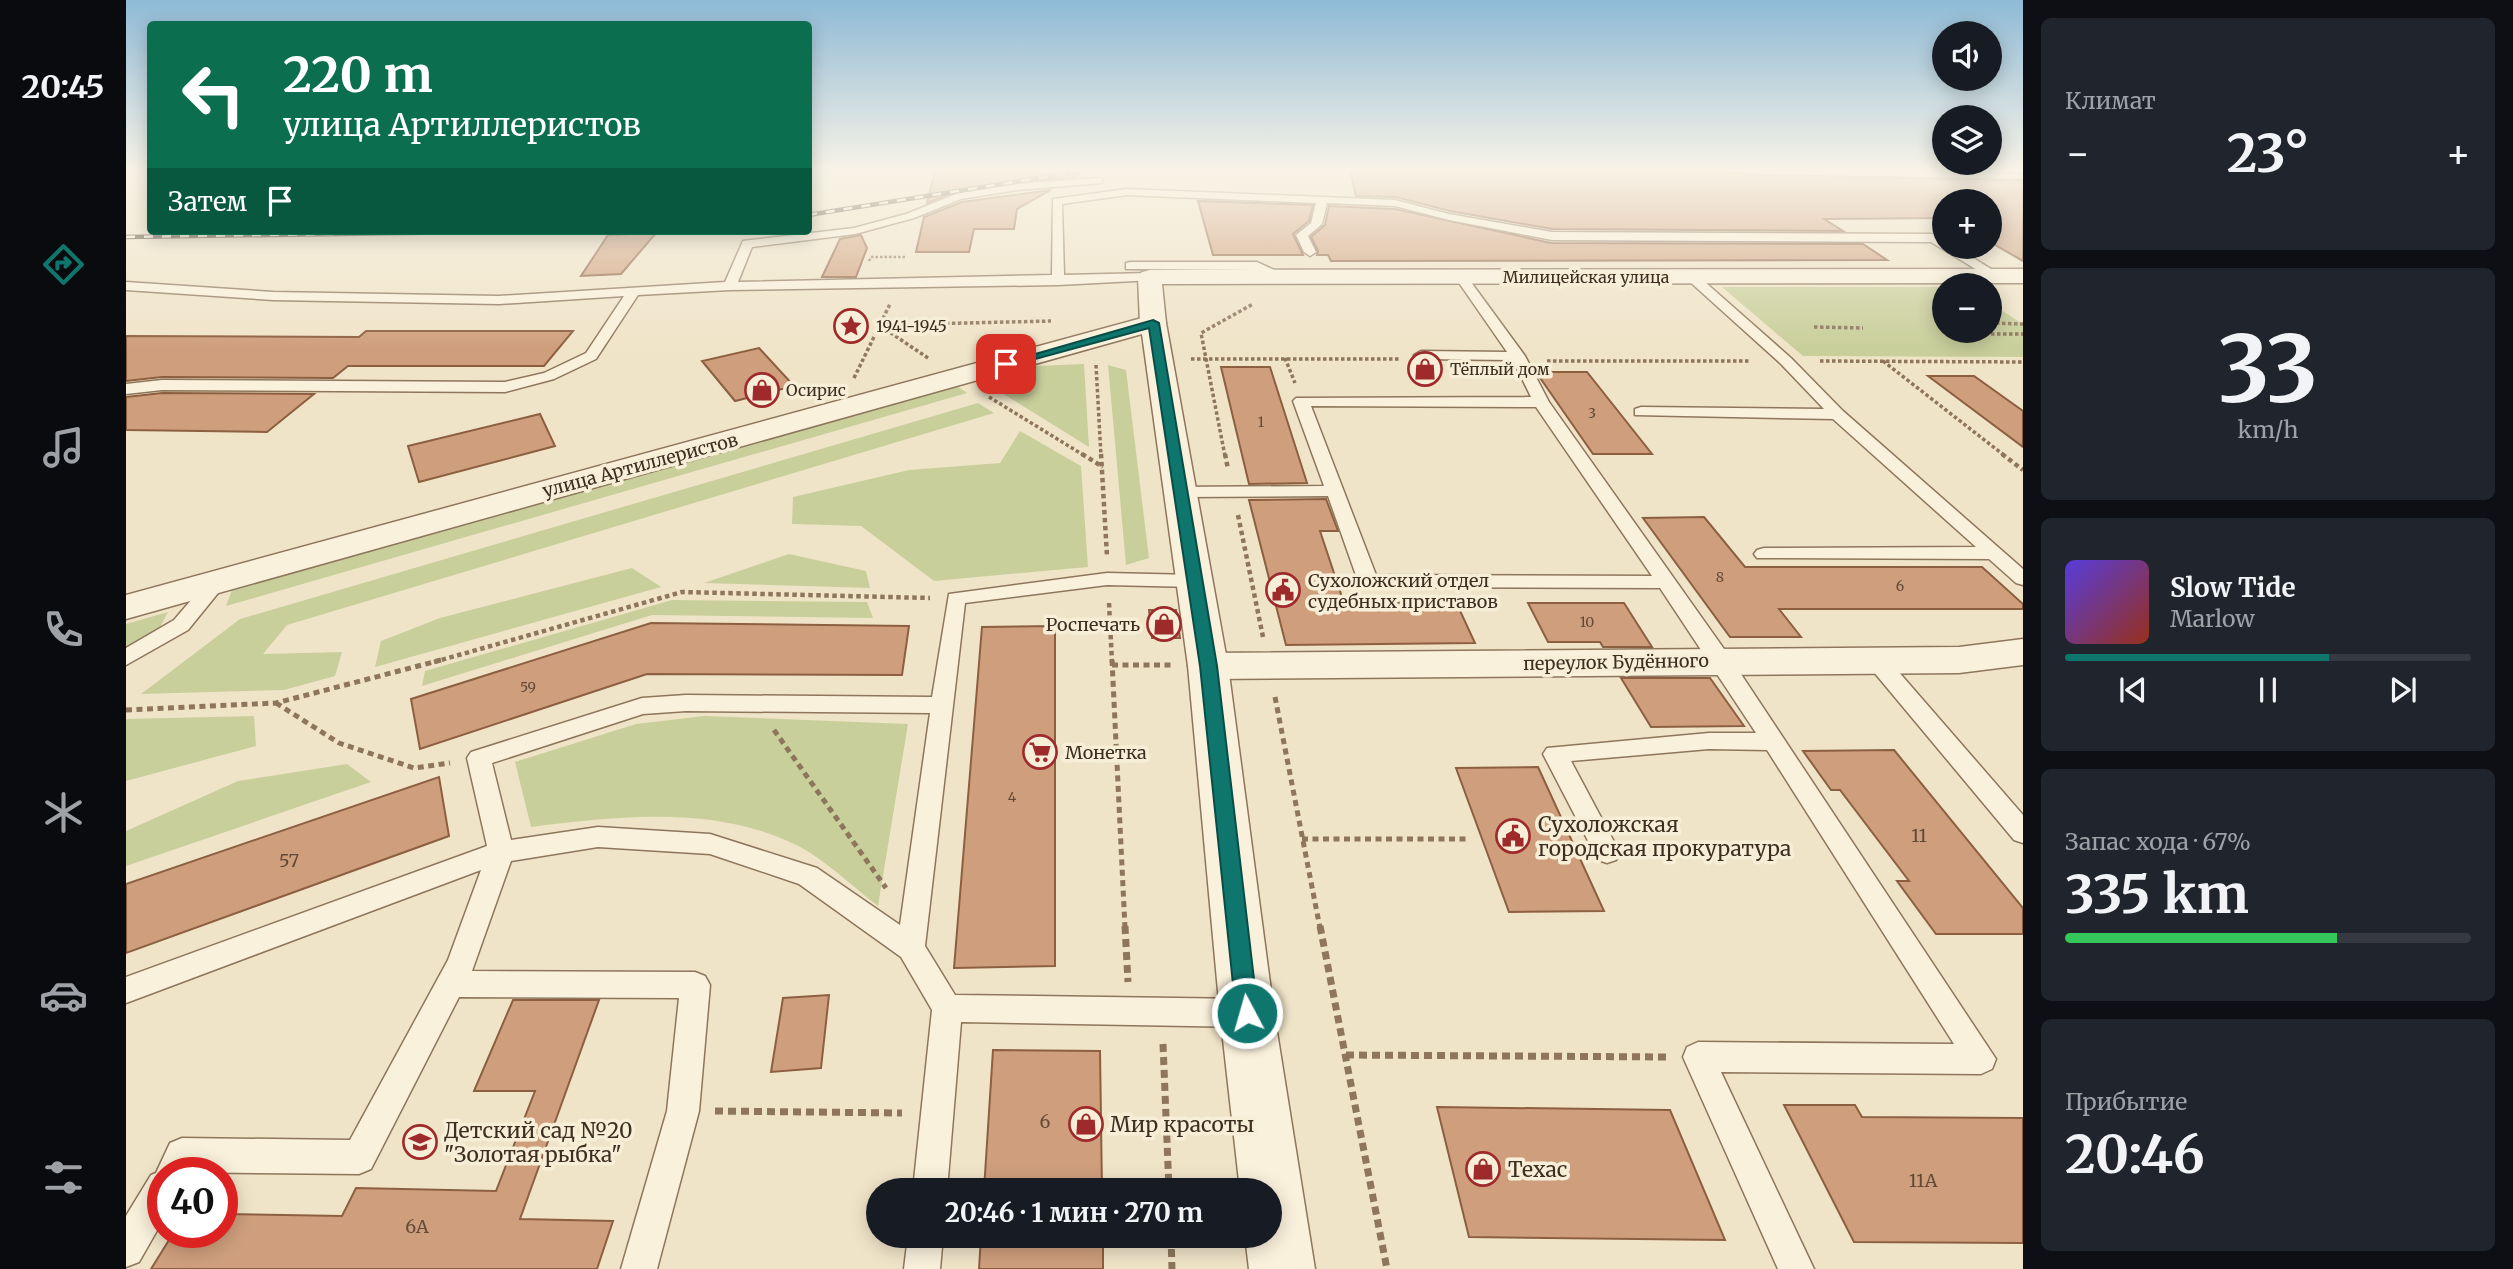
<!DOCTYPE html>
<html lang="ru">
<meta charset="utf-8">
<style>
body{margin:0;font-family:Merriweather,serif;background:#20242c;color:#f1f3f6;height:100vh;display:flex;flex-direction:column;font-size:26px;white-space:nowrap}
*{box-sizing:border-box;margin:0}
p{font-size:23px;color:#9ea1a6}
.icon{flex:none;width:38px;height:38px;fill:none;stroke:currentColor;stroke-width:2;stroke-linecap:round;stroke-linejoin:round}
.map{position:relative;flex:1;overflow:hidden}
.details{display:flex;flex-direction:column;gap:18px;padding:18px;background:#0d0f14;width:490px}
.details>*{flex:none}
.hud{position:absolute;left:21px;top:21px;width:665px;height:214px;border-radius:7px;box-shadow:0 4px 18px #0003;background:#0b6e4f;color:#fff;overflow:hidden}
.controls{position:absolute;left:1806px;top:21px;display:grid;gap:14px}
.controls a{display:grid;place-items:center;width:70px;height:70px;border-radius:50%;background:#171b24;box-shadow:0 4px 18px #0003;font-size:35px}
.speed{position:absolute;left:21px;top:1157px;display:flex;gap:14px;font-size:35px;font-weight:700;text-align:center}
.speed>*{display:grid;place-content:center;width:91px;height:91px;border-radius:50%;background:#171b24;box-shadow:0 4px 18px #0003;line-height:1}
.speed .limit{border:10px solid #d22;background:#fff;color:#111}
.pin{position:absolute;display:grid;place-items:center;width:60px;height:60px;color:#fff;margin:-30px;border-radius:14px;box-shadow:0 4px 10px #0006}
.me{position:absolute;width:77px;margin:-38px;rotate:354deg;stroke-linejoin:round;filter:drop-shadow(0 0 5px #0008)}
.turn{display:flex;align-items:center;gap:24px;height:147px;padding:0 21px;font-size:32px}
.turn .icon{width:91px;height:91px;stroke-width:2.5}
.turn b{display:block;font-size:49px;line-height:60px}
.then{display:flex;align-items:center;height:66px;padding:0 21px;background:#0003;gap:14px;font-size:26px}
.big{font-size:52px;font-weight:700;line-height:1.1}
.details .tile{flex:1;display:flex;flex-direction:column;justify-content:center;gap:10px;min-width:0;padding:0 24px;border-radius:10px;background:#20242c}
.details .dial{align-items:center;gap:0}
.dial b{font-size:91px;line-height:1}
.song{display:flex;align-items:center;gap:21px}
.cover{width:84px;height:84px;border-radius:10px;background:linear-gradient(135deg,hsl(250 70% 55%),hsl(10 70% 35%))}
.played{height:7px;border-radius:4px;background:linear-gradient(90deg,#0f766e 65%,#363941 65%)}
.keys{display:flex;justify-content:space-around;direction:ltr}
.heat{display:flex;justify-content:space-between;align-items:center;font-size:38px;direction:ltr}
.charge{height:10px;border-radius:5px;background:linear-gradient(90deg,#34c759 67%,#363941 0)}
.trip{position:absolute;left:740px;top:1178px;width:416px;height:70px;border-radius:35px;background:#171b24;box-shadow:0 4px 18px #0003;font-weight:700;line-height:70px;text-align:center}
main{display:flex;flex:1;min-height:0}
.tab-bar{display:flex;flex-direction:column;width:126px;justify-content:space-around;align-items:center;background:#090b0e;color:#9ea1a6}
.tab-bar .icon{width:49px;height:49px}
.tab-bar .current{color:#0f766e}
.tab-bar b{font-size:32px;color:#f1f3f6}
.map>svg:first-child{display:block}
</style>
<main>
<nav class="tab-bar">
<b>20:45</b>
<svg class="icon current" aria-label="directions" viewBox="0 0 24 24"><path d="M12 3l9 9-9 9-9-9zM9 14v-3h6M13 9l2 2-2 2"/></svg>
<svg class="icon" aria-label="music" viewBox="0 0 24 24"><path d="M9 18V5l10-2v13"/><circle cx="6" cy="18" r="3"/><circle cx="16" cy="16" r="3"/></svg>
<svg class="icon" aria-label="phone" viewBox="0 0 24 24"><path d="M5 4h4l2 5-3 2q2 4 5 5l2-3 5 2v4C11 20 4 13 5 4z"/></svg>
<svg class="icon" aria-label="climate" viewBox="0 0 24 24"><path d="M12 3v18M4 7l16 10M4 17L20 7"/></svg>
<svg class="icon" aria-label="car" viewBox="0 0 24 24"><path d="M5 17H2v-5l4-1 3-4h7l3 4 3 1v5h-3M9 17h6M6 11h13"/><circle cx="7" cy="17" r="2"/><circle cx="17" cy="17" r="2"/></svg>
<svg class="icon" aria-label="filters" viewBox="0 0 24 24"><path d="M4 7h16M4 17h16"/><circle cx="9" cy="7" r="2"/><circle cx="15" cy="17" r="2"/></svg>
</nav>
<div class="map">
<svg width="1897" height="1269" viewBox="0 0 1897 1269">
<rect width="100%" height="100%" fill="#f0e4c8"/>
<path fill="#c9cf9b" d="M1596,287h222v44h46v-28l33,21v33l-220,-1z
M958,364l5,83 -110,-68 56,-13z
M982,365l18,5 23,188 -23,7z
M831,386l10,7 -741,213 6,-16z
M852,403l16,10 -707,212 -24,29 79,-2 -7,24 -51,14 -143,4 99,-75z
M894,431l61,35 7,101 -154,14 -73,-55 -69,-2 1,-27 116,-27 91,-7z
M663,554l77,17 4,17 -166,-5z
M506,568l29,19 -286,80 6,-26 59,-23z
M546,600l195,2 6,16 -221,-3 -230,71 3,-15z
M42,612l-8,15 -34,21v-24z
M128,716l2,30 -130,35v-62z
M578,716l204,8 -30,182c-25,-19 -55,-48 -82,-61 -81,-40 -179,-29 -265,-18l-16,-65 121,-38z
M221,764l24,18 -245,84v-35l112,-50z"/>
<path fill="#cf9f7d" stroke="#8d5f41" stroke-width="2" d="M809,170h151l-12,7 -115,13 -32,13z
M1224,170h343l68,5 262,5v81l-33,-19v-41h-46v17l-120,1 19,12 -291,-2 -102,-18 -54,-14 -40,-1z
M925,190l-34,19 -3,20h-40l-5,23h-53l8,-35 38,-15z
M1072,201l115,4 -4,16 -16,13 10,21h-90z
M1203,206l66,3 156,34 312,1 24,16 -556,1 -3,-6h-11l1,-4 -7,-14 14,-12z
M530,233l-35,41 -40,2 27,-41z
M735,235l6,13 -11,29h-34l18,-38z
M240,331h207l-29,35h-196l-15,12 -171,-1 -36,4v-45l233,1z
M633,348l35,38 -59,15 -33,-40z
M1095,367h49l37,116 -58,1z
M1410,372h51l65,82h-59z
M1802,376h46l49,35v36z
M36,393l152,1 -47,38 -141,-2v-33z
M414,414l15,32 -136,36 -11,-36z
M1200,499l12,32h-18l24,72 112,-1 19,41 -189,2 -37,-145z
M1578,517l41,50h237l41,37v5h-244l22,28h-71l-87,-119z
M1402,603h96l28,44h-49l-3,-5h-52z
M1023,610h27l4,28h-28z
M525,623l258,3 -7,49 -255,-1 -227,75 -9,-50z
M929,626v340l-101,2 28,-341z
M1495,678h89l34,48 -93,1z
M1768,750l129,158v26h-87l-39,-53h12l-69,-91h-9l-28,-39z
M1412,767l66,144 -95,1 -53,-144z
M313,777l10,59 -323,117v-69z
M703,995l-8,73 -50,4 12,-74z
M387,1000h86l-79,219 93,2 -16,48h-446l23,-37h48v-18l120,2 14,-28 140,3 39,-100h-61z
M867,1050l107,1 2,139h-118z
M1658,1105h71l7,12 161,1v125l-169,-1z
M1311,1107l233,3 55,130 -256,-3z
M855,1236h122v33h-124z"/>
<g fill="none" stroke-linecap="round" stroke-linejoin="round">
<g stroke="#8d765c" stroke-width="3">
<path id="service" d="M972,178l4,1v4l-85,7 -56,9 -47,19 -59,16 -103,13 -14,35 314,-7 1,-76 74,-10 268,11 54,14 103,18 381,2 11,5v8h12l46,29 -10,3 -61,-37 -379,-2 -103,-20 -54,-14 -68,-3 -5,21 -14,12 8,16 -6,4 -6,-4 -8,-17 15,-12 5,-20 -189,-8 -65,9 2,71 86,-2 4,1v6l-96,5 -328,5 -92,5 -42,64 -42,20 -49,13 -343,-2 -36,4v-10l36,-4 343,2 39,-9 42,-20 38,-57 -125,8 -226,-4 -147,-10v-8l147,10 226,4 226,-14 18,-41 111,-13 52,-14 53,-21 58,-9z
M1004,262h127l32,15 -6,4 -28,-11 -129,-1v-6z
M1331,274h8l60,82 24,46 180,254 267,403 -4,10 -11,5 -260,-2 93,197h-36l-95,-212 4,-10 11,-5 256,2 -187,-294 -58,-1 -138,12 49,92 -4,7 -9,3 -9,-3 -55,-106 4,-6 162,-15h47l-96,-145 -292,-1 -10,-6 -30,-85 -148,1 -9,-5 9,-5 144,-1 -31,-85 3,-3 235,-1 -18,-37 -92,-1 -7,-4 7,-4 86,1 -52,-75zM1185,406l225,1 116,169 -276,-1z
M1563,275h8l94,83 52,53 180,158v16l-7,-2 -27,-24 -232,-1 -3,-4 3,-4 7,-2 212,-1 -143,-128 -198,-4v-6l6,-2 183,2 -43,-45 -92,-83z
M981,573l88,2 10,6 -10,6 -88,-2 -142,18 -40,343 30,49 292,4 11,4 4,10 -4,10 -11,4 -286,-5 -14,168h-34l19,-180 -31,-53 -102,-73 -89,-30 -112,-7 -87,14 -39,110 223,1 10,4 5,9 -11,126 -42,158h-36l46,-158 12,-113 -220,-1 -88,172 -12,5 -196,-2v48l-24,42 -13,5v-51l25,-41 5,-2 14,-30 12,-5 168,2 98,-180 33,-90 -355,133v-26l361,-131 -20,-88 4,-6 171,-54 44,-3 246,2 17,-103zM560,711l244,2 -30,212 -83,-57 -107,-34 -112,-7 -87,13 -19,-77 151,-49z
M91,576l10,6 -39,48 -62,35v-17l48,-28 36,-42z
M1750,653l8,2 139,160v28l-9,-3 -146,-175 -3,-5 3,-5z
M782,1236h35l-3,33h-36z"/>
</g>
<g stroke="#8d765c" stroke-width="3">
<path id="minor" d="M1897,269v14l-861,1 4,39 -4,5h-18l-4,-5 -2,-46 4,-5 8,-2z
M1897,639v26l-64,8 -751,6 -14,-4 -6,-9 6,-9 14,-4 751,-6z"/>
</g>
<g stroke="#8d765c" stroke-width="3">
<path id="tertiary" d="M1027,315l9,3 4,5 62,343 46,347 41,256h-66l-4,-33h25v-46h-30l-20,-177 -32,-347 -46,-332 -1016,285v-24z"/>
</g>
<path stroke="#8d765c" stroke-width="2.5" stroke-dasharray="2.5 2" stroke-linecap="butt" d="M743,261l2,-4h36"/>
<path stroke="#8d765c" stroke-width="3.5" stroke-dasharray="3.5 2.5" stroke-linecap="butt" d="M1814,323h4
M1864,323l33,1
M1688,327l49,1
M1829,334h68
M802,358l-49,-33 172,-4
M1159,358l10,25
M1065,359h208
M1421,361h204
M1694,361l203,1
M1757,361l122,95
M970,365l5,91
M728,378l36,-74
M863,397l96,59
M1099,456l-24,-123 52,-29"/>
<path stroke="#8d765c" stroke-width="4.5" stroke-dasharray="4.5 3.5" stroke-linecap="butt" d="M956,454l21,13
M975,454l6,102
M1099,454l3,15
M1876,454l21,16
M1112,515l25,122
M983,603l3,59
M308,662l248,-70 248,6"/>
<path stroke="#8d765c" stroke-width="5" stroke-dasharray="6 4.5" stroke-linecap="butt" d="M986,660l13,268
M986,665h59
M1149,697l45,231
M150,703l63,40 75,25 36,-5
M0,710l150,-7 165,-43
M648,730l112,158
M1176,839h168"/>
<path stroke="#8d765c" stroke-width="7" stroke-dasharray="8 5" stroke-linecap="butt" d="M999,926l3,56
M1194,926l67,343
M1037,1044l6,146
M1220,1055l323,2
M589,1111l187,2
M1045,1236l1,33"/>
<use href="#service" fill="#faf1dc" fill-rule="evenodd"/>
<use href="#minor" fill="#faf1dc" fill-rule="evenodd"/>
<use href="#tertiary" fill="#faf1dc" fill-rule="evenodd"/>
<g stroke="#3d2e20" stroke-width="4.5">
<path id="rail" d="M1855,170l42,2
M682,215l281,-45
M0,237l412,-6"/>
</g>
<use href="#rail" stroke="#f7eed8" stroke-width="2.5" stroke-dasharray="9" stroke-linecap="butt"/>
</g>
<linearGradient id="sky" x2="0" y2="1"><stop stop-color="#8fbad6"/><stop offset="0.49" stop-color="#f8f3e6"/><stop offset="1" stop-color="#f8f3e6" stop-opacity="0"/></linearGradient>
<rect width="1897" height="348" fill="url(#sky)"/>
<path fill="#0f766e" stroke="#0a4d48" stroke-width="2" d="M1027,320l6,3 58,343 41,347 -3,7 -8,3 -8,-3 -3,-7 -36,-347 -51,-338 -143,39 -5,-3z"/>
<defs>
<g id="sight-ring" transform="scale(1.75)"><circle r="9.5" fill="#f7eed8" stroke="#9e2a2b" stroke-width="1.5"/><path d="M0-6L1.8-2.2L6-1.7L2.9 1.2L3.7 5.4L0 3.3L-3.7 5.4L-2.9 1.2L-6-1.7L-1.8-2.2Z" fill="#9e2a2b"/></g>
<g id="shop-ring" transform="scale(1.75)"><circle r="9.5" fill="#f7eed8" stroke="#9e2a2b" stroke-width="1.5"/><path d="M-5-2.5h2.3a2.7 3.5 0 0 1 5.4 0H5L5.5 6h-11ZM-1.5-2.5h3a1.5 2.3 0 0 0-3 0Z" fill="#9e2a2b"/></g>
<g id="civic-ring" transform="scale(1.75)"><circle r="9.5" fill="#f7eed8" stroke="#9e2a2b" stroke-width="1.5"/><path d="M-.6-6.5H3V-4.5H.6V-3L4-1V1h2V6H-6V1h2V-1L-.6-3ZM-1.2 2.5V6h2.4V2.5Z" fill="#9e2a2b"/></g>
<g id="supermarket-ring" transform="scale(1.75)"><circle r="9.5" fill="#f7eed8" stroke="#9e2a2b" stroke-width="1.5"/><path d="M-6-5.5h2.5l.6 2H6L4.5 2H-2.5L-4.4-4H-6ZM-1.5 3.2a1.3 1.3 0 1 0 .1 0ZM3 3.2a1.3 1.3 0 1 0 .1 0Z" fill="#9e2a2b"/></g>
<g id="school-ring" transform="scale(1.75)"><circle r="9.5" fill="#f7eed8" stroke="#9e2a2b" stroke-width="1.5"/><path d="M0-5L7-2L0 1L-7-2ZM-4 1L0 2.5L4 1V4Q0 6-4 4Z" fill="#9e2a2b"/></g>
</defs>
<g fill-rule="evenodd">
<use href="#sight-ring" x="725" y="326"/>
<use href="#shop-ring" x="1299" y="369"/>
<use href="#shop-ring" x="636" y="390"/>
<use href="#civic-ring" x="1157" y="590"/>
<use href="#shop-ring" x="1038" y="624"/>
<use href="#supermarket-ring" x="914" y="752"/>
<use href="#civic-ring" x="1387" y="836"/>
<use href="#shop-ring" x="960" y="1124"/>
<use href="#school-ring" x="294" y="1142"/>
<use href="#shop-ring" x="1357" y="1169"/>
</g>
<g text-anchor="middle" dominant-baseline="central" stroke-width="7" stroke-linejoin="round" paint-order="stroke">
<g font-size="14" fill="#624a37">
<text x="1466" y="413">3</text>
<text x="1135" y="422">1</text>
<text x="1594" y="577">8</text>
<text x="1774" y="586">6</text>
<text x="1461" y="622">10</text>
<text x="402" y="687">59</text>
<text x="886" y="797">4</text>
</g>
<g font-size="16" fill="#3d2e20" stroke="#f7eed8">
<text x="1460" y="277">Милицейская улица</text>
</g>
<g font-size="16" fill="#3d2e20" stroke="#f7eed8" text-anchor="start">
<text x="750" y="326">1941-1945</text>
<text x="1324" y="369">Тёплый дом</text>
<text x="660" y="390">Осирис</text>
</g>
<g font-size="18" fill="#3d2e20" stroke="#f7eed8">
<text transform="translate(514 465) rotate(-15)">улица Артиллеристов</text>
<text transform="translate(1490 662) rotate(-1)">переулок Будённого</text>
</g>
<g font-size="18" fill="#3d2e20" stroke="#f7eed8" text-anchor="start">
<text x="1182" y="580">Сухоложский отдел<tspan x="1182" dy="21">судебных приставов</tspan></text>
<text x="1014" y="624" text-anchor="end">Роспечать</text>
<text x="939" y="752">Монетка</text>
</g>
<g font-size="18" fill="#624a37">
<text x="1793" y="835">11</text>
<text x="163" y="860">57</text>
<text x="919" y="1121">6</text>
<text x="1797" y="1180">11А</text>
<text x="291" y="1226">6А</text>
</g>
<g font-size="21" fill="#3d2e20" stroke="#f7eed8" text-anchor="start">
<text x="1412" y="824">Сухоложская<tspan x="1412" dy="24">городская прокуратура</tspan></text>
<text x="984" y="1124">Мир красоты</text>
<text x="318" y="1130">Детский сад №20<tspan x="318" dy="24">"Золотая рыбка"</tspan></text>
<text x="1382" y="1169">Техас</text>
</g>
</g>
</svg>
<div class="controls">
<a><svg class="icon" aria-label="sound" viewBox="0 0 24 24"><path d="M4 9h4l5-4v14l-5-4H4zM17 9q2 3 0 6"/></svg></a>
<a><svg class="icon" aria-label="layers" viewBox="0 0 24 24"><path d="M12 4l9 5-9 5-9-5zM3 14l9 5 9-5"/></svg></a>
<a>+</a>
<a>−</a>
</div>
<div class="speed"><div class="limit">40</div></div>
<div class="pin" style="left:880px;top:364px;background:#d93025"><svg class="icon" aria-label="arrive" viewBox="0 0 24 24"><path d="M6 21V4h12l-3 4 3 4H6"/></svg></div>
<svg class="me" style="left:1121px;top:1013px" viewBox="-20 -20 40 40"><circle r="17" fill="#0f766e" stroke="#fff" stroke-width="3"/><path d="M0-11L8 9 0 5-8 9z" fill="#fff"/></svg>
<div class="trip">20:46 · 1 мин · 270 m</div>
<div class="hud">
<div class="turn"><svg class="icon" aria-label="left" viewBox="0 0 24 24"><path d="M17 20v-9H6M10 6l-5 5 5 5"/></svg><div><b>220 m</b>улица Артиллеристов</div></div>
<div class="then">Затем<svg class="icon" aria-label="arrive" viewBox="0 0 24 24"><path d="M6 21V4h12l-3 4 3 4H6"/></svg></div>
</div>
</div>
<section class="details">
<div class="tile"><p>Климат</p>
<div class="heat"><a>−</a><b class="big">23°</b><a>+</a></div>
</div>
<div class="tile dial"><b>33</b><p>km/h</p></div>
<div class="tile">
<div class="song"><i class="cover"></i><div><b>Slow Tide</b><p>Marlow</p></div></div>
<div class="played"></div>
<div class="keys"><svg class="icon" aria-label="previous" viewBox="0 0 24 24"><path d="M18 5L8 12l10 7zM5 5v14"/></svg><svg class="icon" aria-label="pause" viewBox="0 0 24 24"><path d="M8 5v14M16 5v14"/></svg><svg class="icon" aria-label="next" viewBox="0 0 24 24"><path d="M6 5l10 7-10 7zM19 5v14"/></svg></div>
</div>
<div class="tile"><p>Запас хода · 67%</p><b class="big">335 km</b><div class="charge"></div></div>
<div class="tile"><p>Прибытие</p><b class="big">20:46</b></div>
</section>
</main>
